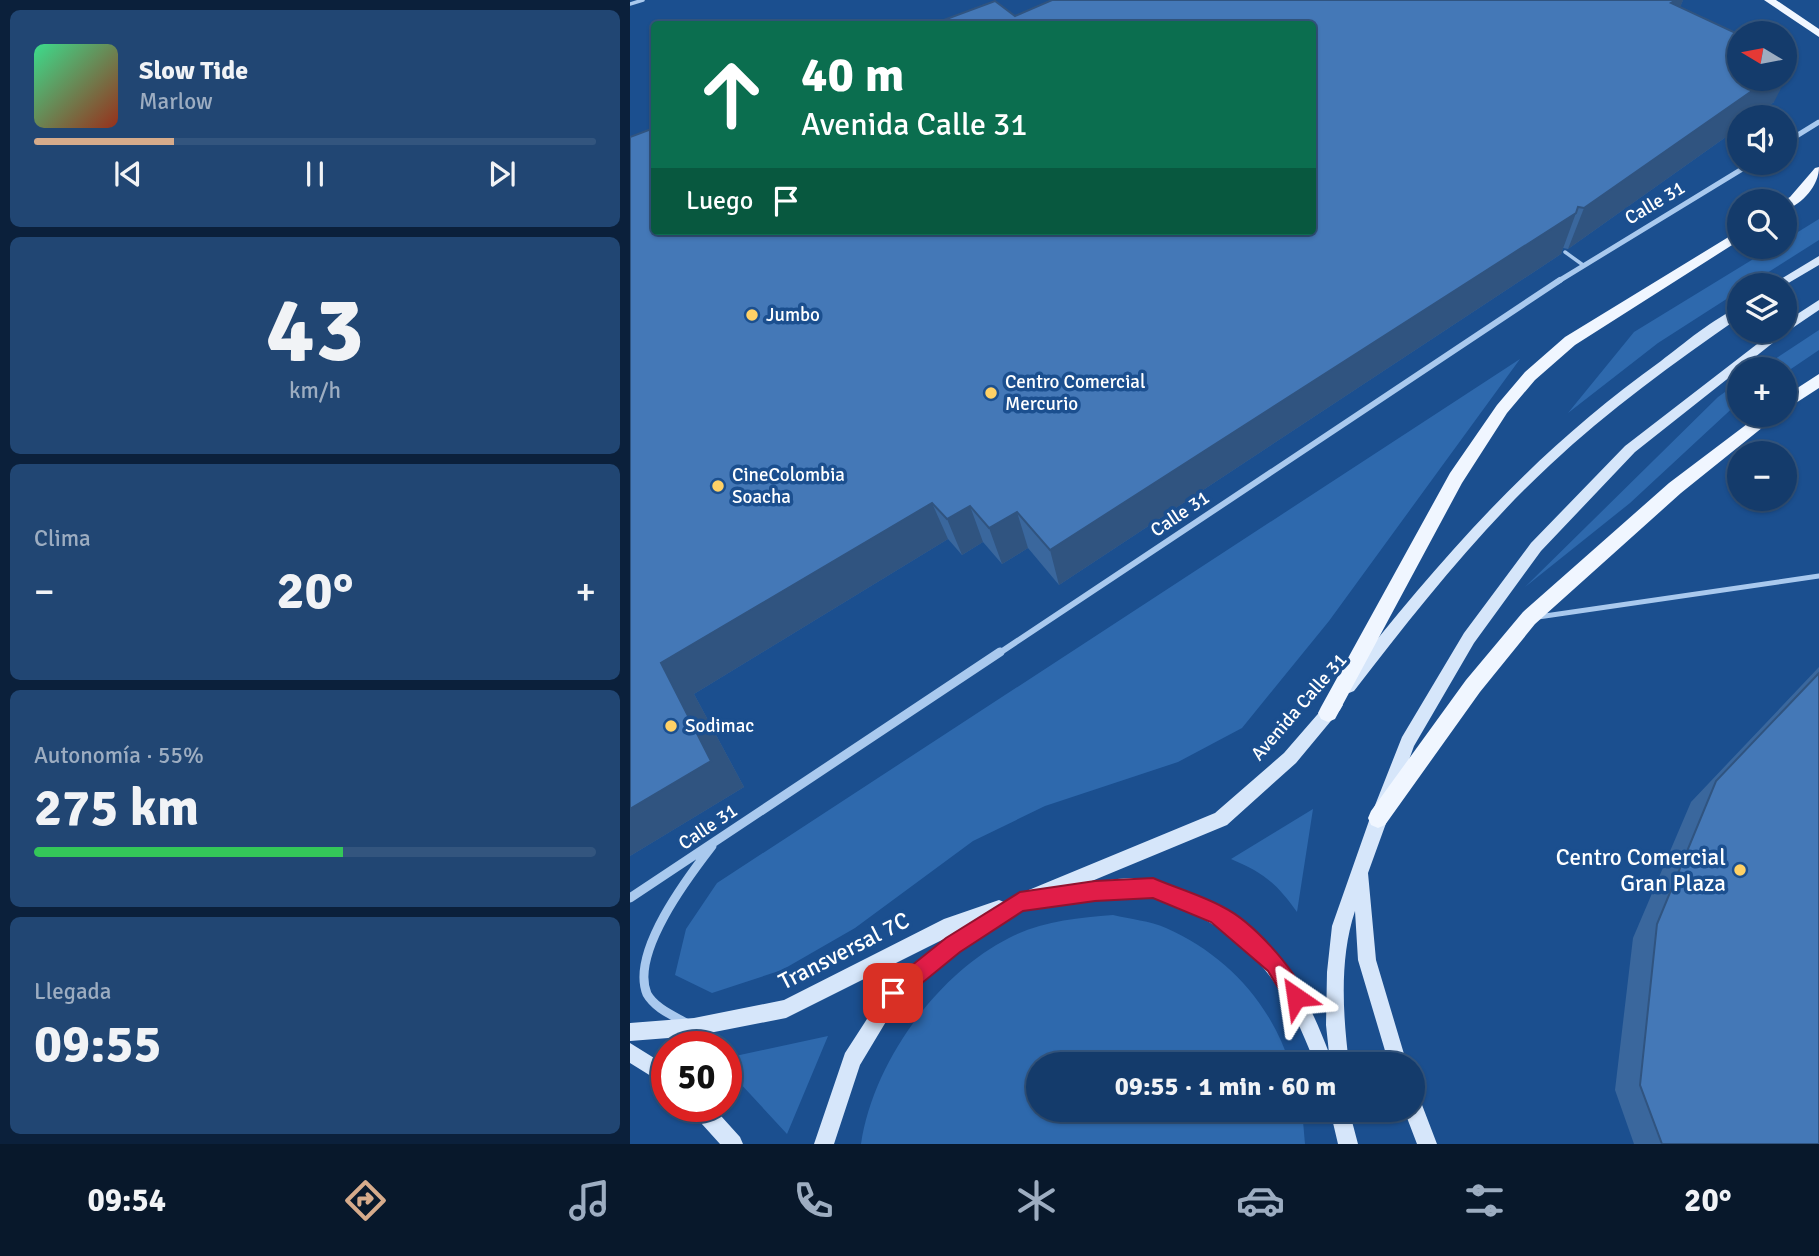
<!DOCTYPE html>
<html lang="es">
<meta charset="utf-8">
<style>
body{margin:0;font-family:Signika,sans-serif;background:#214673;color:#f1f3f6;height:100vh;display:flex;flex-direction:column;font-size:26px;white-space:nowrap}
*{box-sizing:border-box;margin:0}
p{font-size:23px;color:#9dadc1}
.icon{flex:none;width:38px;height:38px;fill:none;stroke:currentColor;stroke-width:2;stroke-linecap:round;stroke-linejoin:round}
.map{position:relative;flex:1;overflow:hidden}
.drawer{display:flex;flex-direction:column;gap:10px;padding:10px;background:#0b203b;width:630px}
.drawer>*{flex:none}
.top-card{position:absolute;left:21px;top:21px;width:665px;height:214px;border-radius:7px;box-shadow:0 2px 5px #0004,0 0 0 2px #33557e;background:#0b6e4f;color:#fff;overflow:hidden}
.needle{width:46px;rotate:280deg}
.buttons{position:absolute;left:1097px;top:21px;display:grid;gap:14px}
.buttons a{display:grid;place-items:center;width:70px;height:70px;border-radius:50%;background:#143b6b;box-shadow:0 2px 5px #0004,0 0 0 2px #33557e;font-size:35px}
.speed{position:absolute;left:21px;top:1031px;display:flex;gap:14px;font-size:35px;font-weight:700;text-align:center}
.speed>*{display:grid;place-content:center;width:91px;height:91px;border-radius:50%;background:#143b6b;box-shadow:0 2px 5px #0004,0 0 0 2px #33557e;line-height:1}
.speed .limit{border:10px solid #d22;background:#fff;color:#111}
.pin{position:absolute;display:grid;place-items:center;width:60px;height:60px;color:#fff;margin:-30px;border-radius:14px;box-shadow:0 4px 10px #0006}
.me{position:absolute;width:77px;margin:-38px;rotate:328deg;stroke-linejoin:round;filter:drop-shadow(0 0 5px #0008)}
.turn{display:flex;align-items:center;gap:24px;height:147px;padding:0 35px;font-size:32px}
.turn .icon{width:91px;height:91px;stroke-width:2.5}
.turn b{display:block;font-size:49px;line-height:60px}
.then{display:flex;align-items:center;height:66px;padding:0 35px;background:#0003;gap:14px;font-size:26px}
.big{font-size:52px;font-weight:700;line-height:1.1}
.drawer .tile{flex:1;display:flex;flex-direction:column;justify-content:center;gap:10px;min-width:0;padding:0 24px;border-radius:10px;background:#214673}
.drawer .dial{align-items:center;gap:0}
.dial b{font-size:91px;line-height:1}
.song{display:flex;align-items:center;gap:21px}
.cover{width:84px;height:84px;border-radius:10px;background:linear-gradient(135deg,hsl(150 70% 55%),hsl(10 70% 35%))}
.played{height:7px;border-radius:4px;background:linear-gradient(90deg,#d6ab8b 25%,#33557e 25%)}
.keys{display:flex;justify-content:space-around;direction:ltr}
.heat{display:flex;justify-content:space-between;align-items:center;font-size:38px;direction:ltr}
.charge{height:10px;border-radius:5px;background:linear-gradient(90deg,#34c759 55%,#33557e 0)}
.trip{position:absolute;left:396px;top:1052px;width:399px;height:70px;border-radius:35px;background:#143b6b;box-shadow:0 2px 5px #0004,0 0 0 2px #33557e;font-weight:700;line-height:70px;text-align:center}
.tab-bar{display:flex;height:112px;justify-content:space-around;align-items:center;background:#08182b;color:#9dadc1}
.tab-bar .icon{width:49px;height:49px}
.tab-bar .on{color:#d6ab8b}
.tab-bar b{font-size:32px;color:#f1f3f6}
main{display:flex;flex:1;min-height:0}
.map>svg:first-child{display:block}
</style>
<main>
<section class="drawer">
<div class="tile">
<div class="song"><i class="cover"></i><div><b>Slow Tide</b><p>Marlow</p></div></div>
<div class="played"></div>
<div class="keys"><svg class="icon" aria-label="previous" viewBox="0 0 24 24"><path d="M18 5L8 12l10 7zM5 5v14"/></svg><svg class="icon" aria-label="pause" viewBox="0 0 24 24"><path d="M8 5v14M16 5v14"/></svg><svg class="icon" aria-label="next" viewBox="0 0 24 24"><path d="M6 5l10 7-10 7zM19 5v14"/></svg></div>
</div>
<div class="tile dial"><b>43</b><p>km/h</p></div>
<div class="tile"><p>Clima</p>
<div class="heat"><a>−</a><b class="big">20°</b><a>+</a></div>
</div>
<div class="tile"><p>Autonomía · 55%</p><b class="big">275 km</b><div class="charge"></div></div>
<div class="tile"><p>Llegada</p><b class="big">09:55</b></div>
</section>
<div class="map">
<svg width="1189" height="1144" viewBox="0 0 1189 1144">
<rect width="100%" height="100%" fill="#1b4f8f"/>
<path fill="#2e69ad" d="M1189,219v21l-71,45h-8l-1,6 -81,52 -90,70 66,-81 139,-85h12v-7z
M1189,330v20l-34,23v-4h-25z
M890,359l-191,262 -87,107 -64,34 -133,44 -72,35 -118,87 -73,42 -70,23 -37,-18 11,-46 31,-46z
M1109,382v20l-109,101 -105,84 193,-190z
M683,809l-16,103c-21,-29 -33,-39 -66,-53z
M483,915c17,4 37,6 53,13 59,26 104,74 124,136h-252v46h264l3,34h-444c12,-81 75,-169 148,-206 33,-17 68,-20 104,-23z
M198,1036l-41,98 -61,-66v-10z"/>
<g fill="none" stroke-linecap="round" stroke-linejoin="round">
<path stroke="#a9c9ee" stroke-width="3.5" d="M0,4l13,-4
M935,252l18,13"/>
<path stroke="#a9c9ee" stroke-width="5" d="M908,617l281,-41"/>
<path stroke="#a9c9ee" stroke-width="5" d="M1155,143l34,-21
M927,282l195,-119"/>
<path stroke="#a9c9ee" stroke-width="6" d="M368,654l562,-374"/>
<path stroke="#a9c9ee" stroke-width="9" d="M0,898l370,-246
M56,1023c-14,-8 -31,-15 -39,-29 -17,-41 41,-117 65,-148"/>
<path fill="#d6e6fa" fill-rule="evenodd" d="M1189,256v9l-34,20h-14z
M1189,300v10l-31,21 -153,121 -94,99 -67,92 -60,103 -46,127 8,87 31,104h-18l-31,-104 -3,-49c-16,48 -12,104 -6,153h-34c-26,-69 -56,-119 -125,-152 -12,-5 -26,-14 -40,-16 -36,-4 -75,6 -111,12l-6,-3 -74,46 -60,49 -39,65 -26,79h-20l31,-91 42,-65 73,-57 -174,87 -92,18 -64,5v-18l64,-5 90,-18 160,-81 55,-19 5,2 10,-6 201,-83 69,-60 46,-53 5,-2 5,2 3,5 -3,5 -44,53 -69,62 -140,58c21,-3 44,-7 65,-4 15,3 31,12 45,19 74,34 104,81 132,155l-3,-28 1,-53 5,-46 38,-108 32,-81 62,-104 67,-90 94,-97 149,-115h11v-9z
M1110,307v10c-66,46 -132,93 -190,148 -73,68 -135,147 -196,226l-5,2 -5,-2 -3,-5 3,-5c97,-123 188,-228 317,-320 21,-16 54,-44 79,-54z
M0,1043l37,23v20l-37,-23z
M782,1095l7,2 18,47h-20l-13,-34h8z
M59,1106h23l28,31 3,7h-23l-28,-31z
M700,1110h19l9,34h-20z"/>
<path fill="#f0f6ff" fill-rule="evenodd" d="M1134,0h12l43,29v8z
M1189,167c0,18 -16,37 -34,43l-2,-9 7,-4 25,-29z
M1110,230v10l-165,105 -40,35 -28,33 -45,70 -127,236 -7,3 -7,-3 -3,-6 3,-6 129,-234 47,-68 28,-33 40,-35z
M1189,374v14l-34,22v-14z
M1129,415h19l-97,78 -146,131 -55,68 -95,133 -7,3 -7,-3 -3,-7 3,-7 95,-131 57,-68 146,-129z"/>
</g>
<path fill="#3a679d" d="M422,0h631l-3,7 94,95 -21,15h-13v10l-172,122 -5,-1 -2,6 -502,331 -31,-37 -26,16 -19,-22 -21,13 -14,-16 -254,155 50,93 -114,69v-719l385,-121z
M1189,667v477h-185l-19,-54 18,-152 58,-136z"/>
<path fill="#305480" d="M1046,0h7l-14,36 2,-33z
M1165,61l-21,41 -21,15h-13v10l-172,122 16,-41 185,-129h16v-11z
M946,213l-15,41 -502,331 -9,-35z
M302,503l16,36 -254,155 50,93 -114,69v-47l31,-146z
M340,506l13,36 -21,13 -15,-36z
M387,512l11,36 -26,16 -13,-36z"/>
<path fill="#4478b7" stroke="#305480" stroke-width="2" d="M422,0h624l-5,3 69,32v44h29l-185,129 -6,-1 -2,6 -526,337 -33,-38 -28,16 -19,-22 -23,13 -15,-16 -271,160 50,98 -81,48v-672l24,-9v103h658v-207h-379l62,-23 20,15z
M1155,56l10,5 -10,7z
M1189,673v471h-157l-22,-59 17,-161 59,-143z"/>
<path fill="#e11d48" stroke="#92132f" stroke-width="2" d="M523,878c23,10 48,17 70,29 30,15 70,60 83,90l-3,8 -7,3 -7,-3 -21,-34 -57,-49 -58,-24 -58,3 -72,10 -63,41 -60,49 -7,3 -7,-3 -3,-8 3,-7 60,-48 74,-46 75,-11z"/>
<g fill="#ffd166" stroke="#1b4f8f" stroke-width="2.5">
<circle cx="122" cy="315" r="7"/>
<circle cx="361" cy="393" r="7"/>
<circle cx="88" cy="486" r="7"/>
<circle cx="41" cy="726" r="7"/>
<circle cx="1110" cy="870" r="7"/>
</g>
<g text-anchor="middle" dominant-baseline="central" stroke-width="7" stroke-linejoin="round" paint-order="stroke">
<g font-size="19" fill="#fff" stroke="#1b4f8f">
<text transform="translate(1025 203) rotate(-31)">Calle 31</text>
<text transform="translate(550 514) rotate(-34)">Calle 31</text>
<text transform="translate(669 707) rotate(-49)">Avenida Calle 31</text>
<text transform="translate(78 827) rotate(-34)">Calle 31</text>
</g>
<g font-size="19" fill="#fff" stroke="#1b4f8f" text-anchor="start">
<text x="136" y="315">Jumbo</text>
<text x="375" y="382">Centro Comercial<tspan x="375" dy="22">Mercurio</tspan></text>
<text x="102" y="475">CineColombia<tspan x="102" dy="22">Soacha</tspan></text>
<text x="55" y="726">Sodimac</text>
</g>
<g font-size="23" fill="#fff" stroke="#1b4f8f" text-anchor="end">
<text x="1096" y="857">Centro Comercial<tspan x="1096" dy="26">Gran Plaza</tspan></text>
</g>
<g font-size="23" fill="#fff" stroke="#1b4f8f">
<text transform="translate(214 951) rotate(-27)">Transversal 7C</text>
</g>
</g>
</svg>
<div class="buttons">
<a><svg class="needle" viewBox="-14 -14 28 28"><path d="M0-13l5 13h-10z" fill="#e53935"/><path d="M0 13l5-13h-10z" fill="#9dadc1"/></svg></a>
<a><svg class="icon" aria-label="sound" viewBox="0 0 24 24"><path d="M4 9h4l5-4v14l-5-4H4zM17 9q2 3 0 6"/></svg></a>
<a><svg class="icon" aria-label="search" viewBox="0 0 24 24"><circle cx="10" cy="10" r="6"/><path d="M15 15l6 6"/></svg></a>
<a><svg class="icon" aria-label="layers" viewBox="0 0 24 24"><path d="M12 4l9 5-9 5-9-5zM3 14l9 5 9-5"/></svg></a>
<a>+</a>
<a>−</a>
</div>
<div class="speed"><div class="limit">50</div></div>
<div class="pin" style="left:263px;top:993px;background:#d93025"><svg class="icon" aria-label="arrive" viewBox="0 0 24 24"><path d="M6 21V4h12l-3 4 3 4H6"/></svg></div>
<svg class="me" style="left:666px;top:997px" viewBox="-20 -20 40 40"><path d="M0-17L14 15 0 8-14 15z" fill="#e11d48" stroke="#fff" stroke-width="4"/></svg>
<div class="trip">09:55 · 1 min · 60 m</div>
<div class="top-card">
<div class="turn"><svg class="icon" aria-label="ahead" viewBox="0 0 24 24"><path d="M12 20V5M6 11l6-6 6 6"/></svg><div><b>40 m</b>Avenida Calle 31</div></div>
<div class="then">Luego<svg class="icon" aria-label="arrive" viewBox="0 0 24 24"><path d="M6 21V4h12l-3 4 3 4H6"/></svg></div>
</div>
</div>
</main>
<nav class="tab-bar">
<b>09:54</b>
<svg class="icon on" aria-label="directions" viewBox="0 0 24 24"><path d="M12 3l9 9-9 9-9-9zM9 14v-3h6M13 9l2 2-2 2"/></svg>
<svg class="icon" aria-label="music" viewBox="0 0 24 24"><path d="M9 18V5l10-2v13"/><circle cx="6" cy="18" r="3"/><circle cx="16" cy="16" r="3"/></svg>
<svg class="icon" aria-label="phone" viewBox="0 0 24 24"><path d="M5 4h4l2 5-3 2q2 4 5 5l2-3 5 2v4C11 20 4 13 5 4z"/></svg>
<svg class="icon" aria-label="climate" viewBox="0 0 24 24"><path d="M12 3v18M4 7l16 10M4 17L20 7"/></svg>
<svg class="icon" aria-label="car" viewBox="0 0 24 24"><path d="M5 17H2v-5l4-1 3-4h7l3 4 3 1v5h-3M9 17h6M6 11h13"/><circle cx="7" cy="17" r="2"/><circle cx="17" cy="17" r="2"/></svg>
<svg class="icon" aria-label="filters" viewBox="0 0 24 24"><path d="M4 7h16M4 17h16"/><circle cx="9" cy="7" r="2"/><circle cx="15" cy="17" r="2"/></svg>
<b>20°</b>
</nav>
